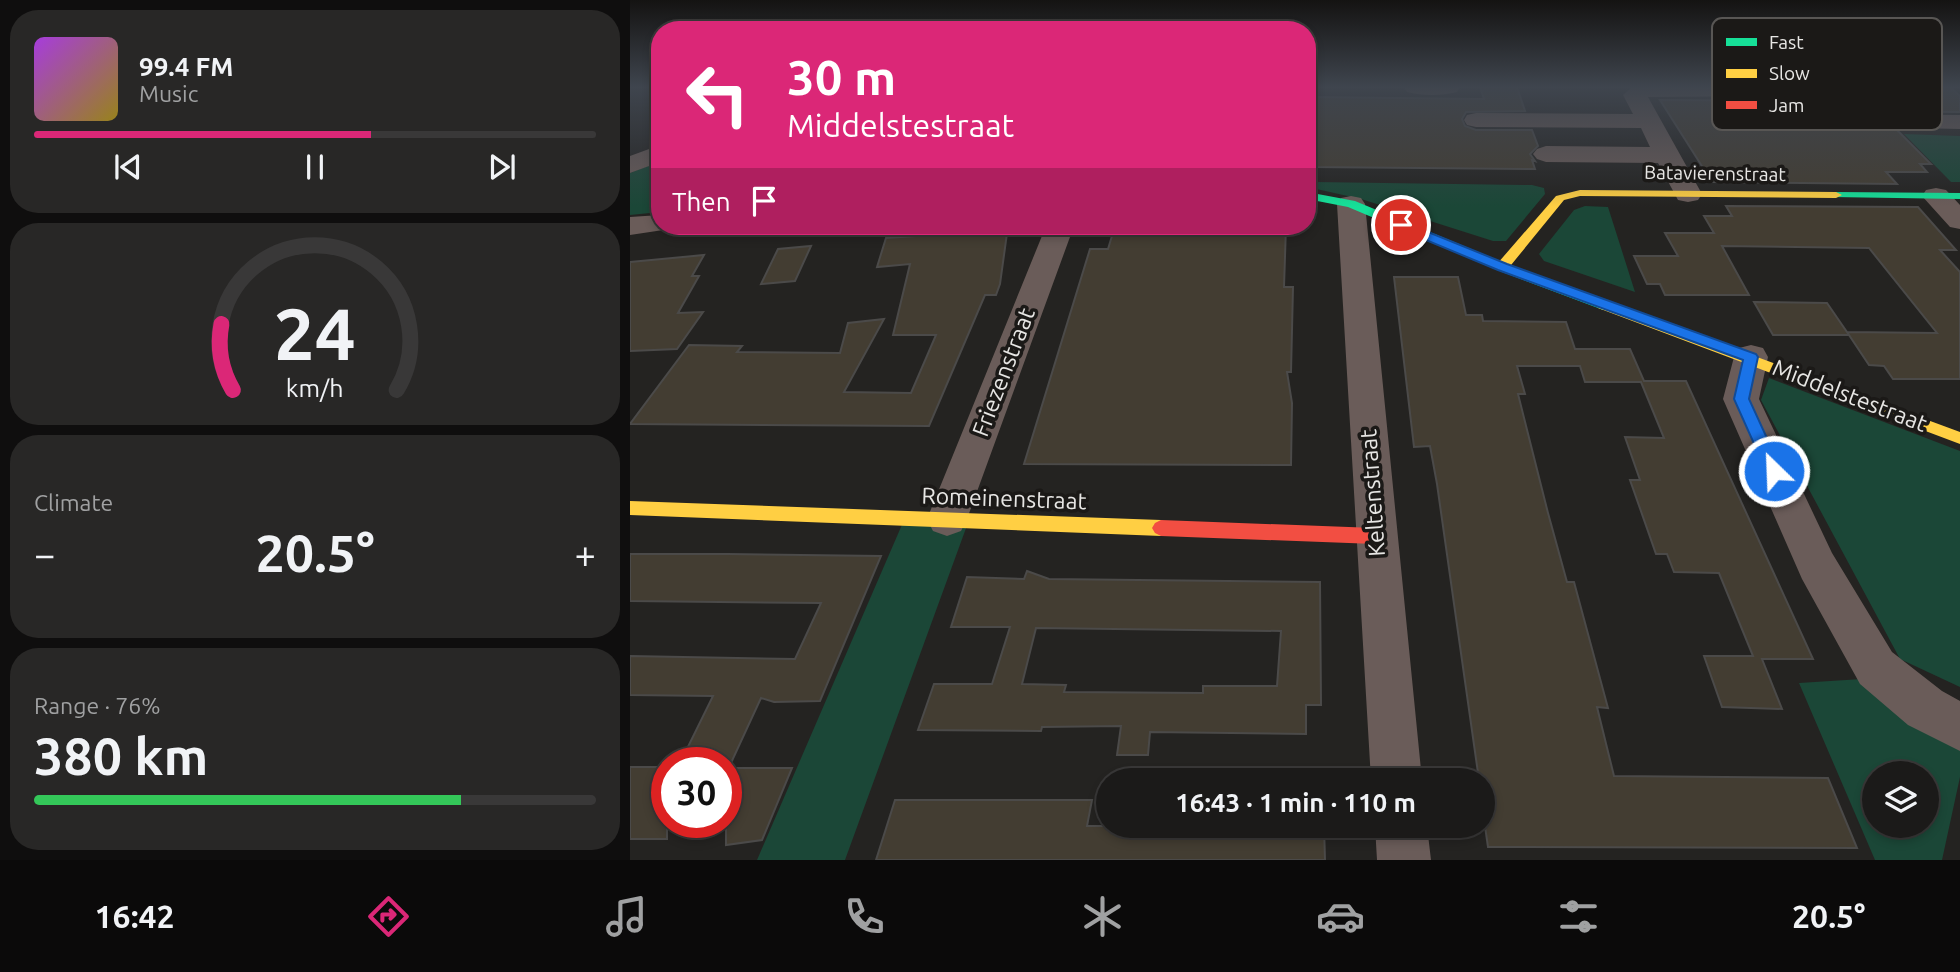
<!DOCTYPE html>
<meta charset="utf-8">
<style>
body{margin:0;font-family:Ubuntu,sans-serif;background:#282726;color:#f1f3f6;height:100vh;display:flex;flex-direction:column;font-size:26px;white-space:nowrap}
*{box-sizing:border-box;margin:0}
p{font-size:23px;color:#a0a1a2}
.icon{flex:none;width:38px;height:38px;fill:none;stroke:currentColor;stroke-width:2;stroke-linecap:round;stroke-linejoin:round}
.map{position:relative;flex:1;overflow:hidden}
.details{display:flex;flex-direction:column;gap:10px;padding:10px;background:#0f0e0e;width:630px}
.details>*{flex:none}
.guide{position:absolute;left:21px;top:21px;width:665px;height:214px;border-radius:28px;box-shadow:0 4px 10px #0003,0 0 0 2px #393838;background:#db2777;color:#fff;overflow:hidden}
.buttons{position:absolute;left:1232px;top:761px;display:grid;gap:14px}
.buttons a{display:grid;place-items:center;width:77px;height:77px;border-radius:50%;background:#1b1a19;box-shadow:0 4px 10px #0003,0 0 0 2px #393838;font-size:35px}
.speed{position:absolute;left:21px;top:747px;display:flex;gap:14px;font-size:35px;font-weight:700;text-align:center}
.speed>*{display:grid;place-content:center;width:91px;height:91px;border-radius:50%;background:#1b1a19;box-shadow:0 4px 10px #0003,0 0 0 2px #393838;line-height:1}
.speed .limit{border:10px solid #d22;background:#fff;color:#111}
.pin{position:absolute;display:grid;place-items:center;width:60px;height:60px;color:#fff;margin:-30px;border:4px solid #fff;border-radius:50%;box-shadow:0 2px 7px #0007}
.me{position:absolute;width:77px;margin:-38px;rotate:336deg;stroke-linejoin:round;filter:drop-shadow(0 0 5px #0008)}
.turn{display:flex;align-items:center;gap:24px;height:147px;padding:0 21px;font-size:32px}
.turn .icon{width:91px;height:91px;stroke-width:2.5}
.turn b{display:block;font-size:49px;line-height:60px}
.then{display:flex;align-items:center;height:66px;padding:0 21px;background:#0003;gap:14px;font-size:26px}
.big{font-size:52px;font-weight:700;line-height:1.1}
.details .widget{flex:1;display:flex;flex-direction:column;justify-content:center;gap:10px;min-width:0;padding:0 24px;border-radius:28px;background:#282726}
.details .dial{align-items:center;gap:0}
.dial svg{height:182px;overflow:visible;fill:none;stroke:#393838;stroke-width:7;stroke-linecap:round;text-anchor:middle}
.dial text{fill:#f1f3f6;stroke:none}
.song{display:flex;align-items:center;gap:21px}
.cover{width:84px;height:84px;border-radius:10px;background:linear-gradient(135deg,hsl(280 70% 55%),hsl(50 70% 35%))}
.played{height:7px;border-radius:4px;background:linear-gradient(90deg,#db2777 60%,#393838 60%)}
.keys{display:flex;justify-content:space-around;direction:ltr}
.heat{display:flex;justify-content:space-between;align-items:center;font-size:38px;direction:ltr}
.charge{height:10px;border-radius:5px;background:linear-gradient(90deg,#34c759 76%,#393838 0)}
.trip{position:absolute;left:466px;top:768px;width:399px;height:70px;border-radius:35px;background:#1b1a19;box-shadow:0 4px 10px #0003,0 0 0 2px #393838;font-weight:700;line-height:70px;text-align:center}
.tabs{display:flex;height:112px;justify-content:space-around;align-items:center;background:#0b0a0a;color:#a0a1a2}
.tabs .icon{width:49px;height:49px}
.tabs .selected{color:#db2777}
.tabs b{font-size:32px;color:#f1f3f6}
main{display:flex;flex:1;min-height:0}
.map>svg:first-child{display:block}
</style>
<main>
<section class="details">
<div class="widget">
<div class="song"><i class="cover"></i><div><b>99.4 FM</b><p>Music</p></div></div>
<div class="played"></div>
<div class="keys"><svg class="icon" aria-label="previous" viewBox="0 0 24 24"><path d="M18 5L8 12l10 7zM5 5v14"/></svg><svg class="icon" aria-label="pause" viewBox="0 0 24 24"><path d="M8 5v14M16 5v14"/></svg><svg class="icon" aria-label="next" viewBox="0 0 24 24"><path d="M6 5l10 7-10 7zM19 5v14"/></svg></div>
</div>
<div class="widget dial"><svg viewBox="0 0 100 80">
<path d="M14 69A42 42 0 1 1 86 69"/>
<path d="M14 69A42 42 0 0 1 9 40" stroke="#db2777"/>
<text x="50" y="56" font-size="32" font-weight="700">24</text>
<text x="50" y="72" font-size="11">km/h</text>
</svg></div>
<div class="widget"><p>Climate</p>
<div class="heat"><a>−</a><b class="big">20.5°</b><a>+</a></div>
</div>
<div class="widget"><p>Range · 76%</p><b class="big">380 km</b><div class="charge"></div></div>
</section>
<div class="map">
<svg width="1330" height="860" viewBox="0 0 1330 860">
<rect width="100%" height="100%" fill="#242321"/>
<path fill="#1b4737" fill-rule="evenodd" d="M1274,134l56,2v46h-9z
M30,161v51l-30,3v-42z
M685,182l217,3 12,3 1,6 -39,47h-13l-132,-42 -49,-11z
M955,206l23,1 27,85 -91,-31 -5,-7 35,-44z
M1139,378l191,73v236l-60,-28 -139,-259z
M274,520h65l-124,340h-88z
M1232,679l98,62v36l-18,83h-67l-76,-177zM1244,774h53v52h-53z"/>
<path fill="#433d32" stroke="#4b4a49" stroke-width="2" fill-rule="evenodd" d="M850,87h37l8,24 -59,1 -4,7 3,7 11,4h56l6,16 -8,8 5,7 -3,-1 3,9 -222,-2 1,-70 170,2z
M1190,87h35l14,15v-15h81l10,9v16l-126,-1 -11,4 -3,7 5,7 72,1 34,34h-11l7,8h-41l11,12 -185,-2 -52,-82 173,1z
M1096,206l192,1 38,43h-16l20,22v107h-67l-9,-13 -15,-1 -22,-33 90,1 -68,-85 -147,-2 27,49h-84l-5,-11h-13l-13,-28h44l-13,-23h49l-10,-17h28z
M378,226l-8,58 -4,11h-11l-56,131 -299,-2 59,-79 53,1 -5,6 103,1 8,-30 36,-4 -40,73 67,1 25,-58h-43l17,-71 -33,3 9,-29 90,-6v-3z
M485,226h171l-2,61h9l-2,85h-4l5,31 -1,62 -267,-1 66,-215h18z
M181,246l-16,35 -34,3 17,-35z
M74,255l-12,21h7l-21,37 25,-1 -26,37 -47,2v-89z
M764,277h64l8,38h16l1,6 83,1 9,27h55l14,32h42l127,278h-51l20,50 -60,-2 -18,-51h49l-34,-83 -45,-1 -7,-18h-11l-26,-74h10l-15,-43 39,1 -23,-56h-56l-5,-16h-63l8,28h-7l30,119 19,69h7l34,126 -11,-1 17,69 214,2 29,70 -369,-1 -6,-41v-26h-3l-42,-296 -7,-38 -16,1z
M1124,302l73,1 22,32h-76z
M0,554h97l154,2 -61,145 -46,1 -13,-4 -30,65h-51l33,-67 -83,-1v-39l165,3 26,-56 -191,-2z
M397,571l22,8 271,3 1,123h-15v29l-156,-2 -2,23h-31l4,-29 -79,1 -1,4 -123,-1 16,-46h58l18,-57h-59l16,-50 57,2zM406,628l245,3 -4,55h-74v7l-139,-1 2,-7 -44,-1z
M0,767h37v72h-37z
M96,768h66l-30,72 -36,5z
M265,800h197l-5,26h237l1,34h-449z"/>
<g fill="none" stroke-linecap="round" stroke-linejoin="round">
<path fill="#6a5c59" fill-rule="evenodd" d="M774,87h56l-3,5c-15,4 -35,4 -50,0z
M1002,87h173l1,2 -3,5 -8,2 -147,1 54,97 -4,6 -10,2 -10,-2 -20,-37 -112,-1 -9,-3 -4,-5 4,-5 9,-3 104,1 -9,-19 -165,-1 -9,-2 -3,-5 3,-5 9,-2 157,1 -10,-19z
M1204,114l126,1v14l-135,-3 -3,-5 3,-5z
M30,145v17l-30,11v-17z
M1306,188l10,2 14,15v24l-10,-2 -28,-31 4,-6z
M721,196l10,2 4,6 57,576h-51l-34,-576 4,-6z
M30,215v11h12l-2,3 -40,6v-18z
M416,226h28l-107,293 -6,12 -14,5 -14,-5 -6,-12z
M1121,345l12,3 5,9 -9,42 73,154 60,99 50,39 18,10v50l-52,-26 -48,-41 -58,-105 -79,-180 11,-42 5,-9z
M745,826h52l4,34h-54z"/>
<path fill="#16e098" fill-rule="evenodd" d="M677,192l48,9 152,63 101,38 2,3 -7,5 -5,-2 -101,-38 -149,-63 -41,-8z
M1206,192l124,1v6l-128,-2 -2,-2z"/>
<path fill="#ffcf43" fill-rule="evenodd" d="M950,190l256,2 6,3 -6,3 -256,-2 -16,4 -57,70h-10v-6l59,-68z
M973,300l357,132v12l-362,-136 -2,-3 2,-3z
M0,501l531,19 6,3 3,5 -3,5 -6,3 -531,-21z"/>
<path fill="#f24e42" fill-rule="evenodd" d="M531,520l214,8 6,3 3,5 -3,5 -6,3 -214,-8 -6,-3 -3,-5 3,-5z"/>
</g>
<linearGradient id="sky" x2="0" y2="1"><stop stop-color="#141312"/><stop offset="0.42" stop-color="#3f454e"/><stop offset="1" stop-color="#3f454e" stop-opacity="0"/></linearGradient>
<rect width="1330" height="207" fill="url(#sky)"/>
<path fill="#1a73e8" stroke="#114b97" stroke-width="2" d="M771,221l106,43 249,90 2,3 -9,42 33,72 -2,4h-12l-34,-76 9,-39 -245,-90 -101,-42 -2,-3z"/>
<g text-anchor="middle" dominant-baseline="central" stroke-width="7" stroke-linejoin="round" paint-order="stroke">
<g font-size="19" fill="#e7e6e4" stroke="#1b1917">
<text transform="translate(1085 173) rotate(1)">Batavierenstraat</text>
</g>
<g font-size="23" fill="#e7e6e4" stroke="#1b1917">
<text transform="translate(373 372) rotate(-69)">Friezenstraat</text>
<text transform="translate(1220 395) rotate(21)">Middelstestraat</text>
<text transform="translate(742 493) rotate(-94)">Keltenstraat</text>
<text transform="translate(374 498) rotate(2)">Romeinenstraat</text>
</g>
</g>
<rect x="1082" y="18" width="230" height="112" rx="10" fill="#1b1917" stroke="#585654" stroke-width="2"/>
<rect x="1096" y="38" width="31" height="8" fill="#16e098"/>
<rect x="1096" y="69" width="31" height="9" fill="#ffcf43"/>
<rect x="1096" y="101" width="31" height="8" fill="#f24e42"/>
<g font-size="19" fill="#e7e6e4">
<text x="1139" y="49">Fast</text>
<text x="1139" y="80">Slow</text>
<text x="1139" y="112">Jam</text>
</g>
</svg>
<div class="buttons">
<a><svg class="icon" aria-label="layers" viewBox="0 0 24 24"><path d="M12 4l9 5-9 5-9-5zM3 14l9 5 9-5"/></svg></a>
</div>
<div class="speed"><div class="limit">30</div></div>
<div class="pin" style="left:771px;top:225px;background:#d93025"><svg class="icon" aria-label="arrive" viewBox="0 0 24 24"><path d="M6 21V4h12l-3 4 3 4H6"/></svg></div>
<svg class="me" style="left:1144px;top:471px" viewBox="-20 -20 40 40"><circle r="17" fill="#1a73e8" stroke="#fff" stroke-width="3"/><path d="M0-11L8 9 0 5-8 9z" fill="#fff"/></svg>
<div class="trip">16:43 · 1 min · 110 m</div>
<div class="guide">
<div class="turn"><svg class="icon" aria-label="left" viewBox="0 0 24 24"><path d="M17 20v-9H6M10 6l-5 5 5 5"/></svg><div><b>30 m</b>Middelstestraat</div></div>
<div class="then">Then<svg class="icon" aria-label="arrive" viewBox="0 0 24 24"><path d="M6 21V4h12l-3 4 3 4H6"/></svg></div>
</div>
</div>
</main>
<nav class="tabs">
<b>16:42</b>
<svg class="icon selected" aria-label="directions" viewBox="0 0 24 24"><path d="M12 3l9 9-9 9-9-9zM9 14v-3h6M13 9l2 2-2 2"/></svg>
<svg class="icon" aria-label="music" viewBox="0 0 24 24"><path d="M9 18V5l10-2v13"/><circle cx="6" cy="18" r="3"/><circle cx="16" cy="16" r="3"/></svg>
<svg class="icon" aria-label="phone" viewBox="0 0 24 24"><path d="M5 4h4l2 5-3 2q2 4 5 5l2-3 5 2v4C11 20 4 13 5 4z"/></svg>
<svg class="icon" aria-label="climate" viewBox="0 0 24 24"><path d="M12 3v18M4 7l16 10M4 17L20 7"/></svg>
<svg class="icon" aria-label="car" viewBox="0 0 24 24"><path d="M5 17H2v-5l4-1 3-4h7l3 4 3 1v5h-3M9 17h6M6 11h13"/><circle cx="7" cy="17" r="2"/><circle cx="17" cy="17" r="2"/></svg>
<svg class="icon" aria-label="filters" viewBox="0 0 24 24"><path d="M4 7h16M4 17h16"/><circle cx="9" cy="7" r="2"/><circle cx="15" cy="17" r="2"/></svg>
<b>20.5°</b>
</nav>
